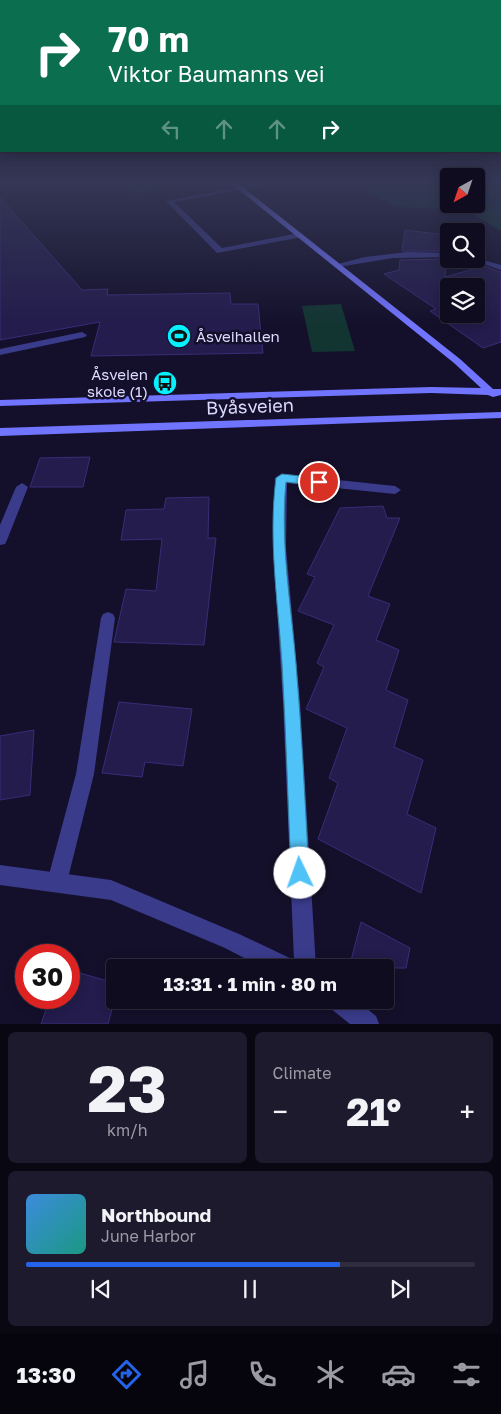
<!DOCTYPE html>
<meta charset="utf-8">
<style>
body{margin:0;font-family:"Golos Text",sans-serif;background:#1d1a2d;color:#f1f3f6;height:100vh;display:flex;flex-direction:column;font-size:19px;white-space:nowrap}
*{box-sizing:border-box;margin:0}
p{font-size:16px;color:#9b9ba5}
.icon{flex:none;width:28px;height:28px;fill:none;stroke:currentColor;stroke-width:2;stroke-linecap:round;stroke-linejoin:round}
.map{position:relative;height:1024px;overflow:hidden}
.side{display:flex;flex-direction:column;gap:8px;padding:8px;background:#080712;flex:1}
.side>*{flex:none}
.guide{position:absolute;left:0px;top:0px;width:501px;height:152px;box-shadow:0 2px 12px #0003,0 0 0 1px #2f2c3e;background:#0b6e4f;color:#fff;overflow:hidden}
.needle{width:32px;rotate:220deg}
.tools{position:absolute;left:440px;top:168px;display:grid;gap:10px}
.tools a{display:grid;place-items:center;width:45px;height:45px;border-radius:5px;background:#0f0c20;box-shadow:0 2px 12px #0003,0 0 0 1px #2f2c3e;font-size:25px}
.speed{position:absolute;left:15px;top:944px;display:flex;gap:10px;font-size:25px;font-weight:700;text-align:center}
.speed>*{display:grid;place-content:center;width:65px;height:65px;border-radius:50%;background:#0f0c20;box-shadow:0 2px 12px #0003,0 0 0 1px #2f2c3e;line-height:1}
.speed .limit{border:8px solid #d22;background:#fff;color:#111}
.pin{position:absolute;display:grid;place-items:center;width:42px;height:42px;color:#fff;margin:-21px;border:2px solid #fff;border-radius:50%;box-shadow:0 1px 5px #0007}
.me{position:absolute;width:55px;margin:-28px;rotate:357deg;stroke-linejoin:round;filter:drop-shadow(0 0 4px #0008)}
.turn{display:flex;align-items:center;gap:18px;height:105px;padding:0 25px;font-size:22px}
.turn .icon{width:65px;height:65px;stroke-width:2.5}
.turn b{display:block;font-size:35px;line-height:42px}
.lanes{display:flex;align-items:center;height:48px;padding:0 25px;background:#0003;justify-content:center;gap:25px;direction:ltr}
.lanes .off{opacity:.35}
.big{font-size:38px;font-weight:700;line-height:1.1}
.side .tile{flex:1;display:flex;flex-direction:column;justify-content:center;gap:8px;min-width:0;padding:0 18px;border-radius:8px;background:#1d1a2d}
.side .dial{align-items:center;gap:0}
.dial b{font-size:65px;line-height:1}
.song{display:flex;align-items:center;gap:15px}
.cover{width:60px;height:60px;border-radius:8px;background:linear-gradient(135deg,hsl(210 70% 55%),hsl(170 70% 35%))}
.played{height:5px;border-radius:2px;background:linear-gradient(90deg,#2563eb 70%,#2f2c3e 70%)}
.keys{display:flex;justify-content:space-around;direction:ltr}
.heat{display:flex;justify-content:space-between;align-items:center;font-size:28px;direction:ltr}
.side .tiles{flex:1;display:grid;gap:8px;grid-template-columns:1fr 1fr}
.tile:last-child{grid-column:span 2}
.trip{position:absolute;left:106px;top:959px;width:288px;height:50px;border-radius:5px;background:#0f0c20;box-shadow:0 2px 12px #0003,0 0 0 1px #2f2c3e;font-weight:700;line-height:50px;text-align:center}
.tabs{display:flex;height:80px;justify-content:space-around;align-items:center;background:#06050d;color:#9b9ba5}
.tabs .icon{width:35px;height:35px}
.tabs .active{color:#2563eb}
.tabs b{font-size:22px;color:#f1f3f6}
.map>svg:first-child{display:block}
</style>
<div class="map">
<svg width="501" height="1024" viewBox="0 0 501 1024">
<rect width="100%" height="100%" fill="#14102b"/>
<path fill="#133532" d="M121,181h77l2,2 -67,11z
M349,181h100v23h27v-23h25v50l-35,-21 -70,-3z
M341,304l14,47 -43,1 -10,-46z"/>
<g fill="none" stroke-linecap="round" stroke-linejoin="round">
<path fill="#0c274e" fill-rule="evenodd" d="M476,190l25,14v4l-25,-15z"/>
</g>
<path fill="#231c4c" stroke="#392d79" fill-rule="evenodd" d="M0,197l82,93 26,-1 -1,6 123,-2 1,11h27l5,49 -172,3 9,-34 -100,18z
M405,230l41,5v16h-44z
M446,259l-1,18 39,-11 17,6v70l-18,6 -53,-37 6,-2 -52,-35 15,-4 1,-10zM449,286h27v28h-27z
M90,457l-7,30h-53l10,-29z
M209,497l-1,41h8l-12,107 -90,-3 12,-53 30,2 6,-52 -41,1 5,-30 38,-1 2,-11z
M383,506l4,12h13l-32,78 22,8 -14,36 23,10 -13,40 22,10 -14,47 29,13 -16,54 29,14 -15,65 -103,-54 20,-56 -9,-5 18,-50 -41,-19 18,-42 -7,-4 17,-38 -36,-14 17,-34 -8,-3 33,-66z
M119,702l73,7 -9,57 -38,-4 -3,15 -40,-4z
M34,730l-4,65 -30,5v-64z
M361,922l49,26 -4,20h-57z
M69,970l46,13v15l-7,26h-67l9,-26h19z"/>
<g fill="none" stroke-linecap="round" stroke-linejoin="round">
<path fill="#3a3b8b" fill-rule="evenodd" d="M254,181h7l4,4 -91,17 48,46 77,-15 4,2 -1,2 -85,16 -51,-52 91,-17z
M22,483l6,4 -21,53 -2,4 -5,1v-20l16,-38z
M108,612l5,2 2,4 -21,156 -27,108 -3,7 -7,3 -7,-3 -3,-7 29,-108 25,-156 2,-4z"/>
<path fill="#3a3b8b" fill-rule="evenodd" d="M407,252l42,1v4l-56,1 -55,9 -4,-2 31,-8z
M476,258l25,7v5l-32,-11z
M82,332l5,3 -2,2 -85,18v-6z
M281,474l114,12 6,4 -6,4 -108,-11 -1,65 14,154 16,266h-53l-38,-20 -114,-48 -111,-15v-20l111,15 128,54 55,26 -11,-258 -10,-154 2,-70z
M327,1000h29l20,16 3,8h-29l-20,-16z"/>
<path fill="#7174ff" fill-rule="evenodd" d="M228,181h7l225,178 33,30h8v6l-8,2 -5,-2 -57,-2 -431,13v-6l431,-13 50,1 -27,-25z
M501,412v6l-501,18v-8z"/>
</g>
<linearGradient id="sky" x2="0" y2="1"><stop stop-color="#0b0918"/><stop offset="0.56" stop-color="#343755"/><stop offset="1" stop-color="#343755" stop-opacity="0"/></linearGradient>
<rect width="501" height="325" fill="url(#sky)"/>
<path fill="#4fc3f7" stroke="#337fa1" d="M282,474l37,4 6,4 -6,4 -33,-4c-6,60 5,122 10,182 6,69 9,139 13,209l-3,6 -6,3 -6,-3 -3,-6c-3,-70 -5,-140 -9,-209 -4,-62 -14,-125 -6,-186z"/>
<defs>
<g id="stadium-disc" transform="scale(1.25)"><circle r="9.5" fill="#06f1ff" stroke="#14102b"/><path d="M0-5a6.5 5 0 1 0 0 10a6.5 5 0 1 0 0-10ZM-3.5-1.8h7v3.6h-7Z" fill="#111"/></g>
<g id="bus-disc" transform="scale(1.25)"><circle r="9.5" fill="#06f1ff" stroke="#14102b"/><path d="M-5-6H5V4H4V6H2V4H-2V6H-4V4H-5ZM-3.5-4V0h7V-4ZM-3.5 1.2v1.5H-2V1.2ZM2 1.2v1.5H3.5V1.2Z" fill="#111"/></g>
</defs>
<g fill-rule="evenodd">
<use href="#stadium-disc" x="179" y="336"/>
<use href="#bus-disc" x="165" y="383"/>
</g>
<g text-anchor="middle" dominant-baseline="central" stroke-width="5" stroke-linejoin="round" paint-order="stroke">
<g font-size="15" fill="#dddaff" stroke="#14102b" text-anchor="start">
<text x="196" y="336">Åsveihallen</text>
<text x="148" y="374" text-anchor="end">Åsveien<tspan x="148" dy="17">skole (1)</tspan></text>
</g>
<g font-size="18" fill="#dddaff" stroke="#14102b">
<text transform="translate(250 406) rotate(-2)">Byåsveien</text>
</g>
</g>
</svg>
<div class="tools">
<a><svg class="needle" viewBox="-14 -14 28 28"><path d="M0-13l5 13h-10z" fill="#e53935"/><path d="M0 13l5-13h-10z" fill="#9b9ba5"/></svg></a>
<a><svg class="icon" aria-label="search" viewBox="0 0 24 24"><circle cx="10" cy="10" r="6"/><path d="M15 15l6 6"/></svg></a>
<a><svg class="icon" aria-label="layers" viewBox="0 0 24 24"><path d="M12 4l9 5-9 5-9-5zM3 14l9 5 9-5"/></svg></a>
</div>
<div class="speed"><div class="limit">30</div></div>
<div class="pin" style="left:319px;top:482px;background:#d93025"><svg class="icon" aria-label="arrive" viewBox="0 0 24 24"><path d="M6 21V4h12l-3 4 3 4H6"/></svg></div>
<svg class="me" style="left:300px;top:873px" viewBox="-20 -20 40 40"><circle r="19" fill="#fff"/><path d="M0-13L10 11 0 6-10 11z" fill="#4fc3f7"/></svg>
<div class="trip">13:31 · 1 min · 80 m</div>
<div class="guide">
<div class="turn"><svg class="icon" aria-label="right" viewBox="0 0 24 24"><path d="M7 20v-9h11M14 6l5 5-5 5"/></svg><div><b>70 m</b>Viktor Baumanns vei</div></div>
<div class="lanes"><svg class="icon off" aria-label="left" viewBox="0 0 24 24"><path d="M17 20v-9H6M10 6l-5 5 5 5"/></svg><svg class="icon off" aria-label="ahead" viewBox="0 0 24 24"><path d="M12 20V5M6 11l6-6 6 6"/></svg><svg class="icon off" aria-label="ahead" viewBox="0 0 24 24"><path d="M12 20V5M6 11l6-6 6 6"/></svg><svg class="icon" aria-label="right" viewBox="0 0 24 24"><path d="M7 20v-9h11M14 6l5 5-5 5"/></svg></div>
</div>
</div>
<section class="side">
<div class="tiles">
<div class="tile dial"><b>23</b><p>km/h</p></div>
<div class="tile"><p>Climate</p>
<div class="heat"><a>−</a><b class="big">21°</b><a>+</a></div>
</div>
<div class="tile">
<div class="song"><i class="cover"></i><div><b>Northbound</b><p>June Harbor</p></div></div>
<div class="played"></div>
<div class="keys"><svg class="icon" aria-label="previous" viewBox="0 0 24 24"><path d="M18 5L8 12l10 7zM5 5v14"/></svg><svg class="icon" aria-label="pause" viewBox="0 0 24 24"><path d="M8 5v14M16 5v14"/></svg><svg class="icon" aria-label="next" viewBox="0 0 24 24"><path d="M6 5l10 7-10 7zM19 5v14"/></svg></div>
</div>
</div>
</section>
<nav class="tabs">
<b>13:30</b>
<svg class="icon active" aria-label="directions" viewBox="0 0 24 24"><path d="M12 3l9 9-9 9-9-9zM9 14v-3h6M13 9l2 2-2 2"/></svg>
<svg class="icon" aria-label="music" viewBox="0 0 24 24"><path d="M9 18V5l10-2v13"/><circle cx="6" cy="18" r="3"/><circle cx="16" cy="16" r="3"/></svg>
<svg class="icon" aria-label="phone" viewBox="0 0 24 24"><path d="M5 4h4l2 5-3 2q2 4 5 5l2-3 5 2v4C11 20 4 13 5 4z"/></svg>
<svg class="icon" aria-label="climate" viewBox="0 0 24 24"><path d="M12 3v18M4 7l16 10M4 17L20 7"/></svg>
<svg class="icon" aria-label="car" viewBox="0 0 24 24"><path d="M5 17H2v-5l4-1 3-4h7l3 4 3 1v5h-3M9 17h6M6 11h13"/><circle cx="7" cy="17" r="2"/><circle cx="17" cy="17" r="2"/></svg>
<svg class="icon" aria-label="filters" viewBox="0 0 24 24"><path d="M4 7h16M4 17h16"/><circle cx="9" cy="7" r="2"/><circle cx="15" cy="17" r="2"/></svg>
</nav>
